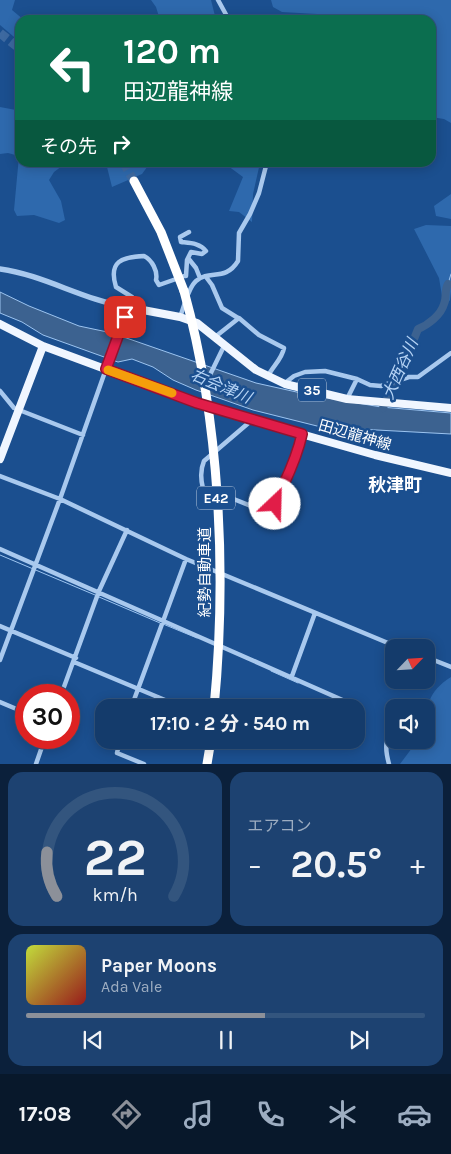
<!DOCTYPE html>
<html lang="ja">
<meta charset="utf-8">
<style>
body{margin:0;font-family:Karla,"Noto Sans JP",sans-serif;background:#1d4271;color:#f1f3f6;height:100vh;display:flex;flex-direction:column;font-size:19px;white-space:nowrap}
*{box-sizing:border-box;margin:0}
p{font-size:16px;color:#9dadc1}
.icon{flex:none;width:28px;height:28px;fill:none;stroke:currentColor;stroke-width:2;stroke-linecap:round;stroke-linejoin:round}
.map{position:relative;height:764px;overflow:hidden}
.panel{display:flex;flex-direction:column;gap:8px;padding:8px;background:#0b203b;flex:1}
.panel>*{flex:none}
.top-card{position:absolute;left:15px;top:15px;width:421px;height:152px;border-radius:15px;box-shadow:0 2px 12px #0003,0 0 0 1px #33557e;background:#0b6e4f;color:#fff;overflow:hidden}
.needle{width:32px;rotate:65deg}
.buttons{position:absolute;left:385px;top:639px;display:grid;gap:10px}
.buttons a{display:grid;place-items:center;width:50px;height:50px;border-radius:10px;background:#143b6b;box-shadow:0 2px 12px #0003,0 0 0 1px #33557e;font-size:25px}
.speed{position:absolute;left:15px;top:684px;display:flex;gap:10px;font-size:25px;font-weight:700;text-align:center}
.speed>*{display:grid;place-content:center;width:65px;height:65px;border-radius:50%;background:#143b6b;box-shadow:0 2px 12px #0003,0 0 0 1px #33557e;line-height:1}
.speed .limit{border:8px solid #d22;background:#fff;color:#111}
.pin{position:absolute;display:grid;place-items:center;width:42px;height:42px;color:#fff;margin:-21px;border-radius:10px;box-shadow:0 2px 8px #0006}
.me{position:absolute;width:55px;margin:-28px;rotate:24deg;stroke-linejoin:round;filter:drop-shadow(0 0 4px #0008)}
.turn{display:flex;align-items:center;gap:18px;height:105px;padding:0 25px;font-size:22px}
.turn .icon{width:65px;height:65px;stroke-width:2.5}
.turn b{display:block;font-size:35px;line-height:42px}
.then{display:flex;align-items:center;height:48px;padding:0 25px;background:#0003;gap:10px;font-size:19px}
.big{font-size:38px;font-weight:700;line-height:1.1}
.panel .widget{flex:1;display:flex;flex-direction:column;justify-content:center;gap:8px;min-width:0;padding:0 18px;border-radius:15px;background:#1d4271}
.panel .dial{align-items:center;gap:0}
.dial svg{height:130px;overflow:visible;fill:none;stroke:#33557e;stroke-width:7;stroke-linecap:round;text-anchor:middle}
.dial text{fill:#f1f3f6;stroke:none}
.song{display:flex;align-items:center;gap:15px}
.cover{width:60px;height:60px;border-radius:8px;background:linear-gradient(135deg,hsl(70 70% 55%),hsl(0 70% 35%))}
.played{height:5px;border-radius:2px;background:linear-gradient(90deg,#8c9099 60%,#33557e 60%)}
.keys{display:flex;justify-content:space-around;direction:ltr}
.heat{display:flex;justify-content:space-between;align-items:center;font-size:28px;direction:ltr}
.panel .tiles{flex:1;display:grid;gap:8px;grid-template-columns:1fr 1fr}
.widget:last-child{grid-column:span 2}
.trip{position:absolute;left:95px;top:699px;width:270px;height:50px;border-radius:15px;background:#143b6b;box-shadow:0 2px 12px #0003,0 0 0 1px #33557e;font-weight:700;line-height:50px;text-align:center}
.dock{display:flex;height:80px;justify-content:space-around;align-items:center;background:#08182b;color:#9dadc1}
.dock .icon{width:35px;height:35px}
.dock .on{color:#8c9099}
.dock b{font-size:22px;color:#f1f3f6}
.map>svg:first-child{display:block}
</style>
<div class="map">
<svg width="451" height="764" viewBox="0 0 451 764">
<rect width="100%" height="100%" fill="#1b4f8f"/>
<path fill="#2e69ad" d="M0,0h15l-3,10 12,10h-4v22l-20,-17z
M151,0h60l5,20h-56l-4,-13z
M271,0h180v123l-7,-4 -13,-2v-97h-109l-5,-6 -35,-2 -9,-5z
M0,107l16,3h4v52l46,1 -12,9 -5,8 12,21 4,19 -6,3 -25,-8 -17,1 -3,-6 5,-54 -11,-3 -8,1z
M106,163h44l-8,11 -30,13z
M224,163h36l-7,31 -1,28 -13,-10 -10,-1 14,-34z
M451,194v25l-15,-3 -2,-10z
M426,225l25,1v66l-1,8 -6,8 -5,-30 -25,-49z
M451,677v87h-51l18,-24h8c0,-28 -2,-46 25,-63z"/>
<path fill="#3c6290" stroke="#9cc4f0" d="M0,292l29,14 50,20 33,7 144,50 54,12 71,12 70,6v21l-130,-7 -68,-17 -57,-20 -23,-10 -20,-13 -21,-8 -14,3 -75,-27 -21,-13 -22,-9z"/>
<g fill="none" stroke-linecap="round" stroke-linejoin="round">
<path stroke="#9cc4f0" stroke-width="1" d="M448,284l3,-10
M0,555l95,40
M99,597l61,26
M163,624l34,14
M271,671l27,12"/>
<path stroke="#3c6290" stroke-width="8" d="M383,408l11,-25 5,-17 9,-12 10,-25c10,-4 23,-14 26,-25 3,-6 0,-13 4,-20"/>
<path stroke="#3d69a0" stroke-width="9" stroke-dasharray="9 4.5" stroke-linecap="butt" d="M0,33l20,16
M123,162l11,19"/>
<path stroke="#a9c9ee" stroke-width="4.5" d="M218,0l11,20
M189,232l-9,5 1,5c9,1 19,1 25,9l-4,3 -11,-2 -3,6 8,10 4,10
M184,276h2l1,-16 1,-2
M206,277l6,8 10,23 16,10
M120,305l2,-2 11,-2 -1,-4 -16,-10c-8,-26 6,-30 28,-31 8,4 14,15 12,24l3,5 17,-6
M180,317c4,-10 8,-29 16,-36 14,-12 29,1 42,-20l1,-28 11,-19 9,-21 8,-31
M215,337l24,-19 20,17 25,13c-2,11 -11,18 -16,28
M206,383l19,-39
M285,383l9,-7 11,-4 20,-1 32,8 13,6 11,1 28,-9h9l33,-24
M0,391l14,17 69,27
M347,399l10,-20
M252,420l-48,41c-6,14 -2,28 4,41l18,-6 55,22
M0,476l60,23 126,60 214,89
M281,518l-6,-14v-5l8,-12 15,-33 4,-20
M0,549l356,157
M0,626l76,32
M426,657l25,10
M0,660l60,-161 46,-130
M74,662l110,46
M292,676l23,-63
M61,695l38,-104 28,-61
M0,702l26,11
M131,708l55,-149
M120,740l-3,13 27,11
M36,764l9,-26
M389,764c-5,-18 -3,-23 4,-40"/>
<path stroke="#a9c9ee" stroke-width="5.5" d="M0,269c44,6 83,31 127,38"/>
<path stroke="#f0f6ff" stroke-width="8" d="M0,324l43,22 154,57 55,17 123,35 76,18
M106,369l15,-39 6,-23 53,10 17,6 59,47 29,14 62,15 104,9
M0,459l43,-113"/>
<path stroke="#fff" stroke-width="9" d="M134,181l27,51 23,59
M207,764l4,-24"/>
<path stroke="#fff" stroke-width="9" d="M184,291c36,130 43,282 30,417"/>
</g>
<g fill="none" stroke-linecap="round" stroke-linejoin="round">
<g stroke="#92132f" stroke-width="12">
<path id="route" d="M125,317l-19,52 91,34 105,31c-4,19 -11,35 -19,52 -3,7 -7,11 -8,18"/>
</g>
<use href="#route" stroke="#e11d48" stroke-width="9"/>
<path stroke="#f59e0b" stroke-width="9" d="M108,370l64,23"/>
</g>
<g text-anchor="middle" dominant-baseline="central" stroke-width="5" stroke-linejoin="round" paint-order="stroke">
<g fill="#1b4f8f" stroke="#bbcadd" stroke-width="1">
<rect x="298" y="378.5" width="28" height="23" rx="4"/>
<rect x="197" y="486.5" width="38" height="23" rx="4"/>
</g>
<g font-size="14" font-weight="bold" fill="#fff">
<text x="312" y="390">35</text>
<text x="216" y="498">E42</text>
</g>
<g font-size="15" fill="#fff" stroke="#1b4f8f">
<text transform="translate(355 435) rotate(16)">田辺龍神線</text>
<text transform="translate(205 572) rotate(-90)">紀勢自動車道</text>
</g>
<g font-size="16" font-style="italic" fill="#b5d3f5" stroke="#1b4f8f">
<text transform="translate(400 369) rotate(-66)">大西谷川</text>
<text transform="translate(221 386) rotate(23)">右会津川</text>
</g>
<g font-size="18" font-weight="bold" fill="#fff" stroke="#1b4f8f">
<text x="395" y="485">秋津町</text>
</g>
</g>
</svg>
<div class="buttons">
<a><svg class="needle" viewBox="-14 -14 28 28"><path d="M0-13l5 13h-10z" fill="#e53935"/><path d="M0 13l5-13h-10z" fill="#9dadc1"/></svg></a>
<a><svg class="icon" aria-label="sound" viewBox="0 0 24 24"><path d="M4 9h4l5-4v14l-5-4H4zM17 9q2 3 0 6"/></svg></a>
</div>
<div class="speed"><div class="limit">30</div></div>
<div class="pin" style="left:125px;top:317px;background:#d93025"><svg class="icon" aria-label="arrive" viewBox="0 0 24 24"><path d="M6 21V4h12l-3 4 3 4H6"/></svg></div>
<svg class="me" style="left:275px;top:504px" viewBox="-20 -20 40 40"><circle r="19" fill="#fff"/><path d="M0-13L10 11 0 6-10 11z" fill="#e11d48"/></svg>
<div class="trip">17:10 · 2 分 · 540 m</div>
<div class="top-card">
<div class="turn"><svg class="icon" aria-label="left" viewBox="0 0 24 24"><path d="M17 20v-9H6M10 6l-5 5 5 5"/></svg><div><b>120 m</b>田辺龍神線</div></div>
<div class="then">その先<svg class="icon" aria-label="right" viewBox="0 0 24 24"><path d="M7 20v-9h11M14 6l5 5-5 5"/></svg></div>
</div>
</div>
<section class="panel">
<div class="tiles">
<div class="widget dial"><svg viewBox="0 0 100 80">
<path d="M14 69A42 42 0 1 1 86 69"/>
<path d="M14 69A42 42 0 0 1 8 42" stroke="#8c9099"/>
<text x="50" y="56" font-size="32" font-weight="700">22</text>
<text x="50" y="72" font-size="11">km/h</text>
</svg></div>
<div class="widget"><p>エアコン</p>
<div class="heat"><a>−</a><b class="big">20.5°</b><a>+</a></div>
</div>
<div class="widget">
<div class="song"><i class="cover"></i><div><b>Paper Moons</b><p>Ada Vale</p></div></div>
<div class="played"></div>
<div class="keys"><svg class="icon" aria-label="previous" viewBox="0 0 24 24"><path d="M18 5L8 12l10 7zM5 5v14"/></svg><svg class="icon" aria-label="pause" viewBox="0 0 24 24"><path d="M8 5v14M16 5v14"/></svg><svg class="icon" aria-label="next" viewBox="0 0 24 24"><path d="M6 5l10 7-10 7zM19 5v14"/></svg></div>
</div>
</div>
</section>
<nav class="dock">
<b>17:08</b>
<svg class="icon on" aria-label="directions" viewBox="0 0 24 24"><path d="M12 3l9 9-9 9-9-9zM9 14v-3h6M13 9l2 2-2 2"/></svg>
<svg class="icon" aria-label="music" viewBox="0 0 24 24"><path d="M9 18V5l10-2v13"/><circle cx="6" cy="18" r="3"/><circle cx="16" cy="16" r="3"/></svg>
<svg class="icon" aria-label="phone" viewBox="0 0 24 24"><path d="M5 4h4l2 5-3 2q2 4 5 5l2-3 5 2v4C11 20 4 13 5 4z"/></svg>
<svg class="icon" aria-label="climate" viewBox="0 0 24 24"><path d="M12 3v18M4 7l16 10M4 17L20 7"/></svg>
<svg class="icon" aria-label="car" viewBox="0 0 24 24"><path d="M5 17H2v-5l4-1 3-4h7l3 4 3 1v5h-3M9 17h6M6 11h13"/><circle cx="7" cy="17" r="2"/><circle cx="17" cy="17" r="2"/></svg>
</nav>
